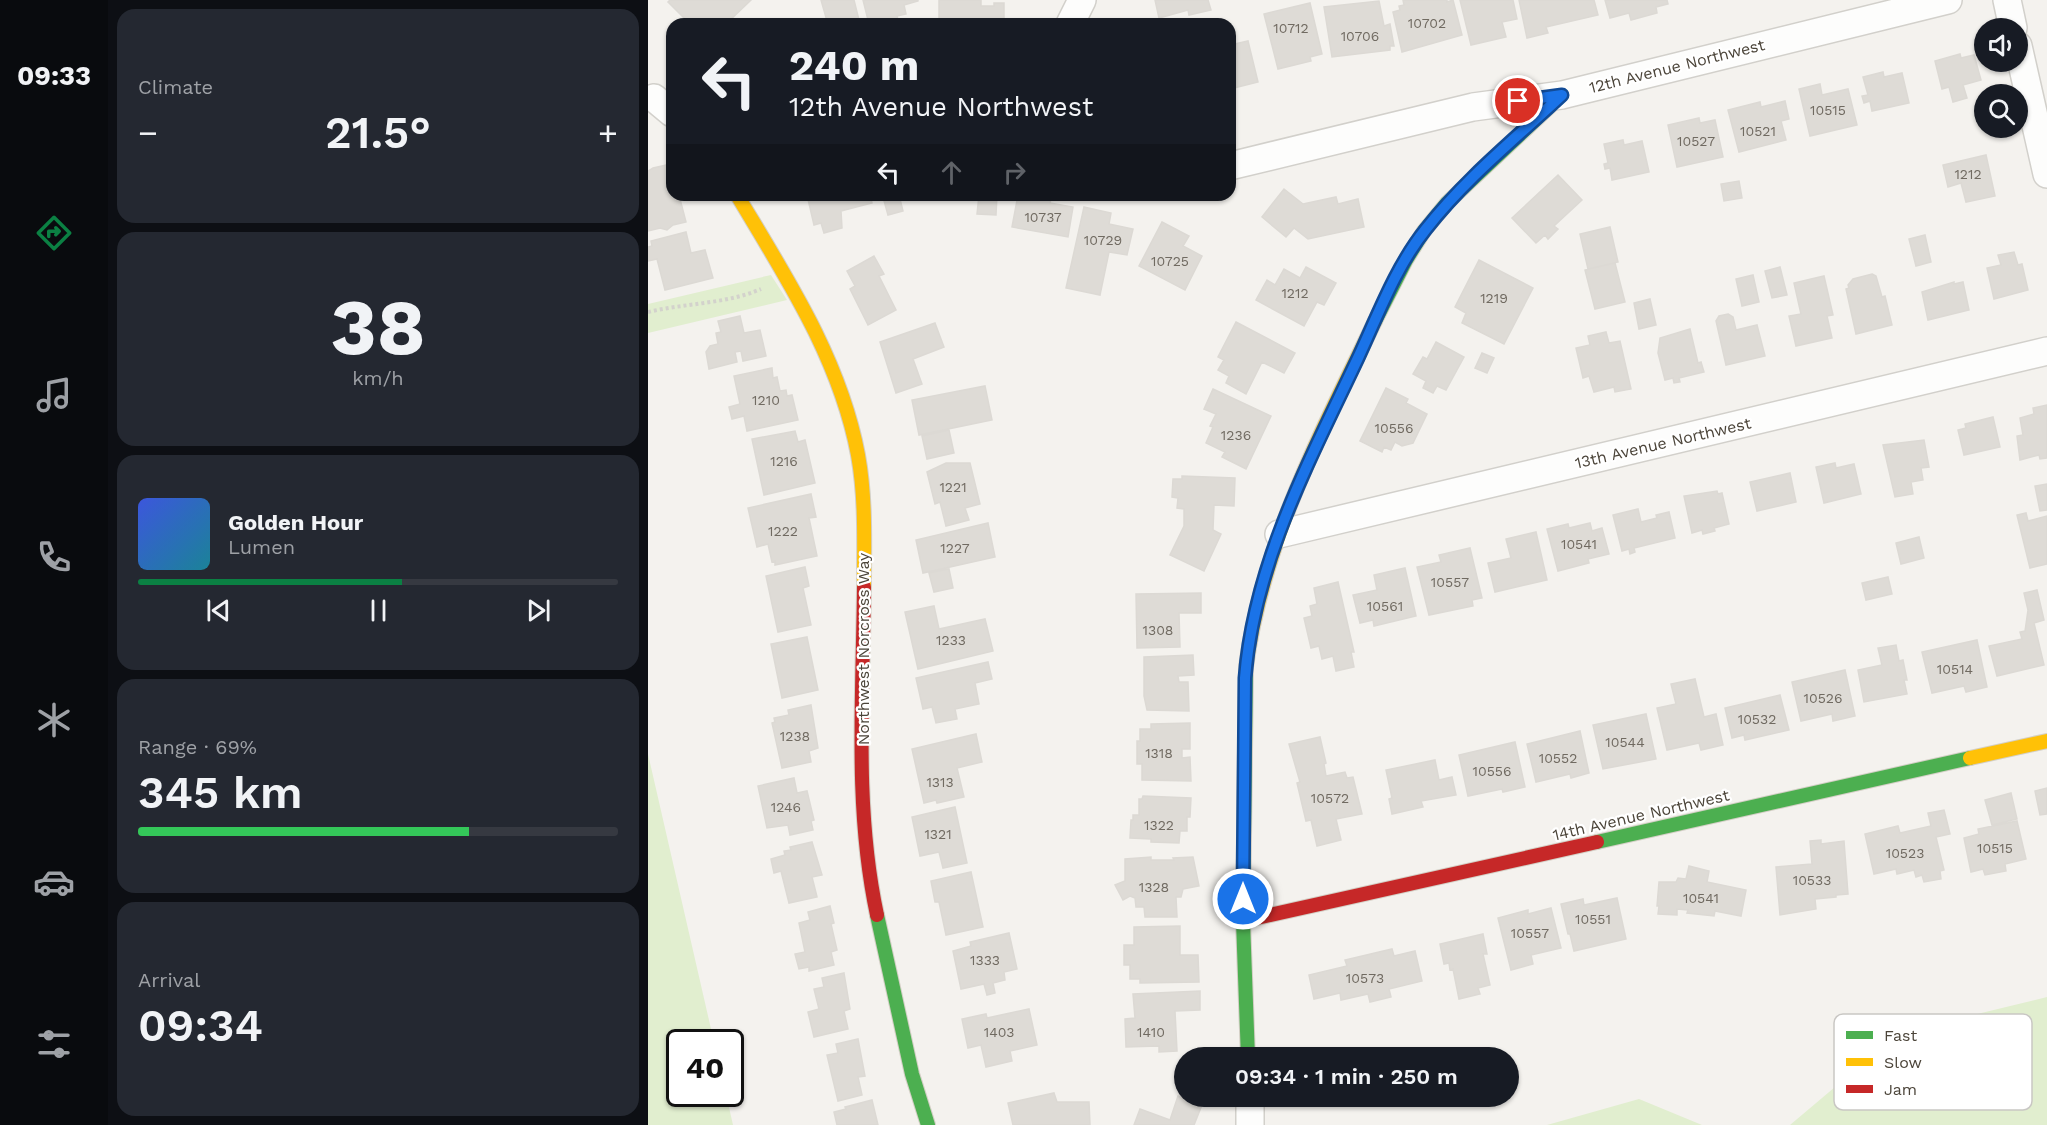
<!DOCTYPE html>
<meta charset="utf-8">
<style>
body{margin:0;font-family:"Work Sans",sans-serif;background:#242831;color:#f1f3f6;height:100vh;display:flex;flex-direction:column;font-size:22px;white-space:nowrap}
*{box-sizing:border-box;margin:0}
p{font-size:20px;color:#9ea1a6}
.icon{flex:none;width:33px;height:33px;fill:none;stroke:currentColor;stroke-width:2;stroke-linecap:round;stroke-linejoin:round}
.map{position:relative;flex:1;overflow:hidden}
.side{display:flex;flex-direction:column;gap:9px;padding:9px;background:#0d0f14;width:540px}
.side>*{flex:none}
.guide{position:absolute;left:18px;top:18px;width:570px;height:183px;border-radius:18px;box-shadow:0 2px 4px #0004;background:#171b24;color:#f1f3f6;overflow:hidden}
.controls{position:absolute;left:1326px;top:18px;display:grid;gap:12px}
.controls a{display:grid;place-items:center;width:54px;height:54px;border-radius:50%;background:#171b24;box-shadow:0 2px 4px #0004;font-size:30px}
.speed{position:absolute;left:18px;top:1029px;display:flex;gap:12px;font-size:30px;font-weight:700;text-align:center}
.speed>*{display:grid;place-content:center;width:78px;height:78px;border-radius:50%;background:#171b24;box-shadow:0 2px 4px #0004;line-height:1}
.speed .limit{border:3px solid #111;border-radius:9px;background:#fff;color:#111}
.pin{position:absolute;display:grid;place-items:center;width:51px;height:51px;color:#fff;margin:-26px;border:3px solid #fff;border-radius:50%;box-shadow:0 2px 6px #0007}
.me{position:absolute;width:66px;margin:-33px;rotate:0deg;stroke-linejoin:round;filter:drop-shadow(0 0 4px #0008)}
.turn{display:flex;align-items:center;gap:21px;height:126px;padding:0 24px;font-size:27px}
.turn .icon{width:78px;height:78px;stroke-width:2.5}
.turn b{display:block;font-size:42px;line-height:51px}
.lanes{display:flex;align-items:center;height:57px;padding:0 24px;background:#0003;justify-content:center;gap:30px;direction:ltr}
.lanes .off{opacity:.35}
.big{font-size:45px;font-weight:600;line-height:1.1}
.side .tile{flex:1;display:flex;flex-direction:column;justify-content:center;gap:9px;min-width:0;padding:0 21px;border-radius:18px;background:#242831}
.side .dial{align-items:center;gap:0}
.dial b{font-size:78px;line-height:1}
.song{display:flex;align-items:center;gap:18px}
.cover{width:72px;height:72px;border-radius:9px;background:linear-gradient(135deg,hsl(230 70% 55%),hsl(190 70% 35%))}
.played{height:6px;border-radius:3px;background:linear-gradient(90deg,#0b8043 55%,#363941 55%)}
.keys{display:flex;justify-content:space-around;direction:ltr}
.heat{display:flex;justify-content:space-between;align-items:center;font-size:33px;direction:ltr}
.charge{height:9px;border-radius:4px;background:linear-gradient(90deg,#34c759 69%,#363941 0)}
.trip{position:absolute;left:526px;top:1047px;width:345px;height:60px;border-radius:30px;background:#171b24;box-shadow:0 2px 4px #0004;font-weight:600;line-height:60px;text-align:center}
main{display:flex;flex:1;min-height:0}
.tab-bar{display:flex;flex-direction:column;width:108px;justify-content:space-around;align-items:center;background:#090b0e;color:#9ea1a6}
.tab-bar .icon{width:42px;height:42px}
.tab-bar .active{color:#0b8043}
.tab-bar b{font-size:27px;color:#f1f3f6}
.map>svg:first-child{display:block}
</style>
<main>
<nav class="tab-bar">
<b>09:33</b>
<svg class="icon active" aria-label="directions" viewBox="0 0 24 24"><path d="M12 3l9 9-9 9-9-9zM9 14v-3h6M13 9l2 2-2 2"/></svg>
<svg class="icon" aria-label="music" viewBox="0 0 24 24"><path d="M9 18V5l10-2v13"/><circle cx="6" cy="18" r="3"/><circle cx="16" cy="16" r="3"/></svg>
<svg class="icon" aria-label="phone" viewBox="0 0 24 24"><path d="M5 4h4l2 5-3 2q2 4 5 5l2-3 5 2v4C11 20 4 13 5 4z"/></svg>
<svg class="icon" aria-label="climate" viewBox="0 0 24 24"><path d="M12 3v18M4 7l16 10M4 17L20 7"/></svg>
<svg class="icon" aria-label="car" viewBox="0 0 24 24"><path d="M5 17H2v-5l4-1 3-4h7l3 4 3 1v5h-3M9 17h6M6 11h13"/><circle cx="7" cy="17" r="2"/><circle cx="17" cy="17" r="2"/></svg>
<svg class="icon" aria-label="filters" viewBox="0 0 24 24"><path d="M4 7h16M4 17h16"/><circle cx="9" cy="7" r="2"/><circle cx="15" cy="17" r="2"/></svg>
</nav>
<section class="side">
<div class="tile"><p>Climate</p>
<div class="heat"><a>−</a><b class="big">21.5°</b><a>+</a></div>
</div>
<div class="tile dial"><b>38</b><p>km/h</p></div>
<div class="tile">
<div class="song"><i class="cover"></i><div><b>Golden Hour</b><p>Lumen</p></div></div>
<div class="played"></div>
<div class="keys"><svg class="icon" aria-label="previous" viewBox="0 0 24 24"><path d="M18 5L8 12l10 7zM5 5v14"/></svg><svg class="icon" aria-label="pause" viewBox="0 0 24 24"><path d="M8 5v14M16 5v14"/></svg><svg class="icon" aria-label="next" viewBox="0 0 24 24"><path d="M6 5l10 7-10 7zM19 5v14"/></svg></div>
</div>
<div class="tile"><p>Range · 69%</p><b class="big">345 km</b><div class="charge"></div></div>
<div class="tile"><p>Arrival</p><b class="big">09:34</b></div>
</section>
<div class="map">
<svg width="1399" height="1125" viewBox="0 0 1399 1125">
<rect width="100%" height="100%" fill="#f4f2ee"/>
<path fill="#e1eecf" d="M123,275l16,25 -139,33v-29z
M0,754l66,288h-34v52h46l7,31h-85z
M1399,997v128h-257l109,-92z
M991,1099l63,26h-155z"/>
<path fill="#dedbd6" stroke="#dcd9d4" stroke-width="1.5" d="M22,0h81l-25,24h-36l-22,-22z
M173,0h33l6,24h-38v-2l5,-1z
M215,0h55v1l-14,4 2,9 -9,2 2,8h-30z
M291,0h42v6h13v-3h10v21h-65z
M507,0h53l3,10 -22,5 -1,-5 -29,8z
M755,0h44v2l6,-2 9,35 -60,17 -9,-40 7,-2 -1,-4 5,-1z
M812,0h53l4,19 -15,3 4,15 -35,8z
M871,0h75l4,15 -52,12 2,6 -21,5z
M957,0h62l1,4 -12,3 1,6 -26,7 -2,-7 -19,5z
M731,1l5,25 6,-2 4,22h-4v4l-58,7 -8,-50z
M662,3l12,51 -12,3 1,4 -33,8 -14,-55z
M600,41l10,41 -28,7v-44z
M1312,54l1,4 13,-3 7,25 -18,5 4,13 -14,4 -4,-15 -7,2 -7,-28z
M1235,72l1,5 18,-4 7,30 -37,8 -2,-10 -6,2 -2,-7 6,-1 -5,-18z
M1172,84l2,11 26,-6 9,36 -47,11 -11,-47z
M1137,101l4,18 -8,2 5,19 -47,12 -11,-42 32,-8 1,5z
M1051,118l1,5 15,-3 8,37 -46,10 -9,-42z
M975,140l1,5 18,-4 7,31 -37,8 -2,-12 -5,1 -1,-5 4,-1 -4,-19z
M1338,155l9,41 -29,6 -5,-19 -13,4 -5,-22z
M23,164l1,31h7l7,27 -13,3 -6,5 -7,-2 -12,3v-60l5,-3z
M910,175l24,25 -28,26 4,3 -10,10 -3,-4 -9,8 -24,-25z
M1091,181l3,17 -18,3 -3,-17z
M636,189l19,15 33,-7 2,7 20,-5 6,28 -56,12 -14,-11 -8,9 -24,-20z
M159,195h63l2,8 -31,8 1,17 -18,5 -3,-10 -7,2z
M230,195h21l4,16 -15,4 -5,-18 -5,1z
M331,195h18l-1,20 -19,-1z
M370,195h34l-2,8 23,4 -5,30 -56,-10z
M436,207l27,6 -2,11 24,5 -6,26 -18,-3 -9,43 -34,-7z
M514,222l27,14 -6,10 19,10 -17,34 -46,-24z
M962,227l8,35 -30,7 -8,-35z
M38,232l5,21 14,-3 8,28 -48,12 -8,-31 -9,2v-14l4,-1 -1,-5z
M1277,235l6,27 -15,4 -7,-27z
M1366,252l4,13 4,-1 6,26 -34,9 -7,-31 14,-3 -3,-10z
M226,256l10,18 -5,2 17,34 -28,15 -18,-36 5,-3 -8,-15z
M831,260l54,28 -29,56 -42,-21 4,-10 -11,-6z
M967,263l10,39 -30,7 -10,-39z
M658,267l30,16 -12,22 -7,-3 -13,24 -48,-26 11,-20 8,5 9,-16 16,9z
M1132,267l7,28 -15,3 -7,-27z
M1224,274l4,2 6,21 3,-1 7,29 -36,9 -10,-45 3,-1 -1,-3 5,-6z
M1105,275l6,27 -17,4 -6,-27z
M1176,276l9,39 -6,1 5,22 -36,8 -7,-30 12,-2 -7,-31z
M1306,282v2l9,-2 6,28 -41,10 -6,-28z
M1002,299l6,26 -17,4 -5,-26z
M1080,314l5,3 3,13 21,-5 8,31 -39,9 -10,-44 3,-5z
M92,316l4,17 16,-3 6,26 -23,5 -2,-10 -6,1 2,10 -28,7 -3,-17 4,-6 8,-2 -2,-11 5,-1 -3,-11z
M588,322l59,31 -11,20 -22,-11 -16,32 -20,-11 3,-7 -11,-6 6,-10 -6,-3z
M287,323l9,24 -31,12 9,25 -26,9 -16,-51z
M1042,329l8,34 3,-1 3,10 -25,6 1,4 -6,1 -1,-5 -8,2 -7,-27 2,-15z
M958,332l3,11 11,-2 11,48 -16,3 -1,-5 -20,5 -5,-16 -6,2 -7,-30 14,-3 -2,-9z
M788,342l28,15 -18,33 -9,-4 -4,7 -10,-5 3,-7 -13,-7 10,-17 4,2z
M834,353l12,5 -7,15 -12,-5z
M124,368l1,10 4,-1 3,14 6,-1 1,6 5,-1 6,25 -51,11 -3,-15 -12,3 -3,-12 11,-3 -6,-28z
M337,386l7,34 -73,15 -7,-35z
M738,388l22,11 -2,4 21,11 -14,29 -11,3 -7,-4 -4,8 -7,-3 -2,5 -22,-11z
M565,389l58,27 -25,53 -24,-12 3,-5 -19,-9 7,-16 -3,-1 6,-12 -12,-5z
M1399,405v53l-7,1 -1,-4 -19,5 -3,-24 6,-1 -3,-17 14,-4 -1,-6z
M1345,417l7,30 -36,8 -6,-25 8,-2 -1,-4z
M301,430l5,23 -27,6 -5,-23z
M147,431l3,11 7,-2 10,43 -51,12 -12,-56z
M1276,440l5,27 -8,1 2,12 -12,2 2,12 -18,3 -12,-52z
M298,463h24l10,41 -15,4 4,12 -23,6 -6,-24 -5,2 -8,-32z
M1187,463l1,5 18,-4 7,30 -37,9 -8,-36z
M1142,473l6,29 -39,9 -7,-29z
M534,476l53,2 -1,28 -20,-1 -1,25 8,4 -17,37 -34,-16 14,-29v-17l-7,-1 1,-10 -6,-1 1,-18h9z
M1399,484v26l-7,1 -5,-25z
M1069,491l1,3 4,-1 7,31 -15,4 1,3 -12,3 -1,-4 -10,3 -8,-37z
M163,494l5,23 -7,1 8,38 -42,9v-4l-3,1 -4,-18 -11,3 -9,-39z
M990,509l3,13 16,-4 -1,-3 13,-3 6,26 -41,10 1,4 -5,2 -1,-5 -7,2 -9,-36z
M1378,513l2,8 19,-5v48l-17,4 -13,-53z
M340,523l7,34 -72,16 -7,-33z
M942,523l2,8 10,-3 7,26 -21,5 1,4 -31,8 -11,-42 21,-5 1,4z
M888,532l11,48 -52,12 -7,-29 23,-5 -5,-19z
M1271,537l5,21 -23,6 -5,-21z
M822,548l12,50 -10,2 1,6 -44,9 -12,-48 24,-5 -2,-7z
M157,567l4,19 -6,2 8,37 -33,7 -12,-56z
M757,568l11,48 -42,10 -1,-6 -13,3 -7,-28 24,-5 -3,-15z
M301,569l4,19 -19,4 -5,-19z
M1240,577l4,17 -26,6 -4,-17z
M690,582l16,70h-3l3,15 -18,4 -3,-15 -11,3 -3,-13 -8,2 -7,-30 8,-2 -2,-10 7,-2 -3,-16z
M1389,590l7,30 -10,3 10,42 -47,11 -8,-30 33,-7 -2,-7 5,-1 3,-21 -4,-17z
M553,593v20h-22l1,34 -43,1 -1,-54z
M286,606l5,23 46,-10 8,32 -75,18 -13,-57z
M159,637l11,53 -36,8 -11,-54z
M1329,640l10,47 -21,5 -2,-6 -32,7 -10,-41z
M1248,645l3,16 4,-1 4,20h-3l3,14 -43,8 -6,-32 24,-5 -4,-17z
M545,655l1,20 -16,1 1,6h9l1,29 -42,-1 -3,-14v-39z
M340,662l4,17 -17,4 4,21 -24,5 2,10 -21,4 -4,-16 -9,2 -7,-31z
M1197,670l10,46 -22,5 -1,-7 -31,7 -9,-39z
M1047,679l9,38 12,-3 7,31 -22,5 -2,-7 -32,7 -10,-42 19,-4 -5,-20z
M1132,695l9,35 -44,10 -1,-5 -12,3 -7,-30z
M163,705l7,43 -9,3 2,11 -29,6 -10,-45 3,-1 -1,-4 15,-3 -1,-5z
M998,714l10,45 -53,10 -10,-44z
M542,723v26h-8v9l8,-1 1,24 -49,-1v-16h-5v-23h3v-12h11v-5z
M932,731l9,42 -18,5 -1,-4 -34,8 -9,-38z
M328,734l6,28 -25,6 7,29 -27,6 -1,-3 -12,3 -12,-54z
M672,737l6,26 -2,1 2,12 19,-4 2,6 6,-1 9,37 -26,5 5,21 -24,6 -6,-26 -5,1 -9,-38 3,-1 -11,-38z
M867,742l10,45 -22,5 -1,-3 -34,7 -9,-41z
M787,760l4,20 13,-3 4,18 -35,6 2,6 -31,7 -3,-15 3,-1 -6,-28z
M146,778l3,15 10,-2 7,29 -3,1 2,9 -23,5 -2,-10 -21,3 -9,-42z
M1399,788v26l-7,1 -5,-24z
M1363,793l6,26 -25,6 -7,-25z
M495,796l48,2 -1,19h-3v14h-7l-1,12 -28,-1v-3l-21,-1 1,-18h2v-5h6v-16h3z
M307,807l12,56 -24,5 -4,-16 -19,4 -8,-39z
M1296,810l6,24 -14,3 8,33 -4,1 1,8 -17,3 -2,-7 -6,2 -2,-7 -17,4 -1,-5 -22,5 -9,-40 33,-8 2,7 31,-7 -3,-13z
M1369,821l9,38 -21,5 1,7 -21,4 -2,-6 -12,3 -7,-34 15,-4 -1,-5z
M1173,840v4l23,-3 4,53 -12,1v2l-21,2 1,10 -36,6 -4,-48 36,-3 -2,-23z
M164,842l10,33 -10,2 5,20 -28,6 -8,-32 -7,2 -3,-14 14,-4 -1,-4 7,-1 -1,-3z
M503,857v3h23l-1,-2 20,-1 6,29 -16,3 -2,8h-5l1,20h-32l-1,-10h-8l-1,-9 -5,-2 -7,4 -8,-15 10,-4v-22z
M1041,866l20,5 -2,11 39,8 -5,26 -26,-5 -1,5 -27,-3 1,-3 -11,-1v6l-19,-1 1,-8h-2l2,-24h17l2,-4 8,1z
M323,872l12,55 -37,8 -7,-33h-4l-4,-21z
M969,898l9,41 -52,12 -4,-17h-2l-7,-30 22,-5 1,6z
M182,906l4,17 -3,1 6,26 -6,2 3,13 -25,6v-4l-10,2 -4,-15 10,-2 -6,-29 11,-3 -2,-8z
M903,908l10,40 -30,7 2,9 -22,6 -13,-52 30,-8v4z
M532,926v29h18l1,27 -59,1v-4h-10v-14h-6v-20h10v-18z
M361,933l8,36 -13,3 1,8 -12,3 2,10 -8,2 -3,-11 -23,5 -8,-38 18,-5 -1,-4z
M835,934l4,20h-4l7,31 -12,3 2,6 -21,5 -6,-30 -3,1 -1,-7 -5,1 -4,-20z
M744,949l2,7 21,-5 7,30 -33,8 2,8 -21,5 -2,-8 -27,6 -1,-7 -26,6 -5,-24 38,-9 -2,-6z
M196,973l6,36 -6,2 4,18 -34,8 -6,-25 11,-3 -5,-20 10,-2 -2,-9z
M552,991v19l-25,1 2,40 -18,1v-6l-33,1 -1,-28 10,-1 -2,-24z
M381,1009l8,36 -27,6 2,10 -26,6 -5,-22 -13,3 -6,-29 24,-5 1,4z
M210,1039l7,37 -7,1 4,18 -24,6 -11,-46 11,-2 -2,-9z
M406,1093l3,9h32l1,23h-77l-5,-22z
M530,1096l24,9 -8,20h-60l6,-16 30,11z
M654,1096h46l1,6 -40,2v-3h-7z
M224,1100l6,25h-41l-3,-13 12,-3 -1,-2z"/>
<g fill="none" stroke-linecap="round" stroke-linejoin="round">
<g stroke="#d2d0cb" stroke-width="30">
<path id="street" d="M1359,0l6,28
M422,24l12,-24
M1370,46l29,128
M6,98l18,15
M582,166l243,-59 89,-12 386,-95
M631,534l768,-183
M602,1125v-29"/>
</g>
<g stroke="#d3cfc5" stroke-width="16">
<path id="fast" d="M727,321l31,-61 18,-29 23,-28 115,-108
M598,667l-3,254 5,137
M949,842l373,-84
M229,915l35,159 16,51"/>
</g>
<g stroke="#d3cfc5" stroke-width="16">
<path id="slow" d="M89,195c49,82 103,164 121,260 8,44 6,88 6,132
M598,667c16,-123 76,-236 129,-346
M1322,758l77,-17"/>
</g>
<g stroke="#d3cfc5" stroke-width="16">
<path id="jam" d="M216,587c-1,109 -10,221 13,328
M595,921l354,-79"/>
</g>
<path stroke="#d3d2cc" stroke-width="4" stroke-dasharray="3 3" stroke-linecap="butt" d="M0,312c38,-9 78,-8 113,-23"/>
<use href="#street" stroke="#fdfdfc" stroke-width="27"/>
<use href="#fast" stroke="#4caf50" stroke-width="14"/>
<use href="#slow" stroke="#ffc107" stroke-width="14"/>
<use href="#jam" stroke="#c62828" stroke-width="14"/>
</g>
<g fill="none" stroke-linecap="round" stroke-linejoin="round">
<g stroke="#114b97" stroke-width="15">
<path id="route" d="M595,899l2,-221c9,-115 65,-218 113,-320 20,-43 38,-92 68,-129 39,-50 90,-91 136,-134l-44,6"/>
</g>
<use href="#route" stroke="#1a73e8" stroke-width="10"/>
</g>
<g text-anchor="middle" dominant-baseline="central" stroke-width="4.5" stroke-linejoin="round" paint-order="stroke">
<g font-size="14" fill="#706a61">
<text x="779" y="23">10702</text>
<text x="643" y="28">10712</text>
<text x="712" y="36">10706</text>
<text x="1180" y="110">10515</text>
<text x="1110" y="131">10521</text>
<text x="1048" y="141">10527</text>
<text x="1320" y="174">1212</text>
<text x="395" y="217">10737</text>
<text x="455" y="240">10729</text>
<text x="522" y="261">10725</text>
<text x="647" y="293">1212</text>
<text x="846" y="298">1219</text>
<text x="118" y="400">1210</text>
<text x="746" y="428">10556</text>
<text x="588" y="435">1236</text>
<text x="136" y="461">1216</text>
<text x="305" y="487">1221</text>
<text x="135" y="531">1222</text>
<text x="931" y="544">10541</text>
<text x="307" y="548">1227</text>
<text x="802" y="582">10557</text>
<text x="737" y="606">10561</text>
<text x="510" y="630">1308</text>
<text x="303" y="640">1233</text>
<text x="1307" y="669">10514</text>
<text x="1175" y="698">10526</text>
<text x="1109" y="719">10532</text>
<text x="147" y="736">1238</text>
<text x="977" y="742">10544</text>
<text x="511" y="753">1318</text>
<text x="910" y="758">10552</text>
<text x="844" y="771">10556</text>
<text x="292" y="782">1313</text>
<text x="682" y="798">10572</text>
<text x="138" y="807">1246</text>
<text x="511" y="825">1322</text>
<text x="290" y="834">1321</text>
<text x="1347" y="848">10515</text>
<text x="1257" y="853">10523</text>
<text x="1164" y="880">10533</text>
<text x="506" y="887">1328</text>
<text x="1053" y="898">10541</text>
<text x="945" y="919">10551</text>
<text x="882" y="933">10557</text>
<text x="337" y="960">1333</text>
<text x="717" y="978">10573</text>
<text x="351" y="1032">1403</text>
<text x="503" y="1032">1410</text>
</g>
<g font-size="16" fill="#4b4439" stroke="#fff">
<text transform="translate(1029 66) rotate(-14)">12th Avenue Northwest</text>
<text transform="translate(1015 443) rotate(-13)">13th Avenue Northwest</text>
<text transform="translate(215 649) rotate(-90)">Northwest Norcross Way</text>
<text transform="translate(993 815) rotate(-13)">14th Avenue Northwest</text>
</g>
</g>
<rect x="1186" y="1014" width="198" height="96" rx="9" fill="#fff" stroke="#c9c7c4" stroke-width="1.5"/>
<rect x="1198" y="1031" width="27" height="8" fill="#4caf50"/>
<rect x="1198" y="1058" width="27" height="8" fill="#ffc107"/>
<rect x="1198" y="1085" width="27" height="8" fill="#c62828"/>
<g font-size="16" fill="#4b4439">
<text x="1236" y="1041">Fast</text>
<text x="1236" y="1068">Slow</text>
<text x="1236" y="1095">Jam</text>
</g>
</svg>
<div class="controls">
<a><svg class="icon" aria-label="sound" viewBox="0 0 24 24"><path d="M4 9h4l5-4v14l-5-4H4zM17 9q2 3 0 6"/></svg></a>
<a><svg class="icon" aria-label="search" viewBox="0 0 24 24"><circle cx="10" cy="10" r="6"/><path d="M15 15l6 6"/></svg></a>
</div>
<div class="speed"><div class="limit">40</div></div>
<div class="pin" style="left:870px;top:101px;background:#d93025"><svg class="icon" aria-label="arrive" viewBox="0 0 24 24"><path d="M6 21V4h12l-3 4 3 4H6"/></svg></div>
<svg class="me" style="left:595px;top:899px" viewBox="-20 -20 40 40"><circle r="17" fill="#1a73e8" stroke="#fff" stroke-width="3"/><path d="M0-11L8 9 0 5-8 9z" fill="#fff"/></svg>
<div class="trip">09:34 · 1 min · 250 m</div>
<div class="guide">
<div class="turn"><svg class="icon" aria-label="left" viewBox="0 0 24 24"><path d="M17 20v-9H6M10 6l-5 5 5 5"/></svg><div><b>240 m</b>12th Avenue Northwest</div></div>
<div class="lanes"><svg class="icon" aria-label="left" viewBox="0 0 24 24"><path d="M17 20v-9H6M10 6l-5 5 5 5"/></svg><svg class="icon off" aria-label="ahead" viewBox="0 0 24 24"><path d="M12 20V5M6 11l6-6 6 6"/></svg><svg class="icon off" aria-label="right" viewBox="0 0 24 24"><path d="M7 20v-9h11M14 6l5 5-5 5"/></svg></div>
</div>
</div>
</main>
